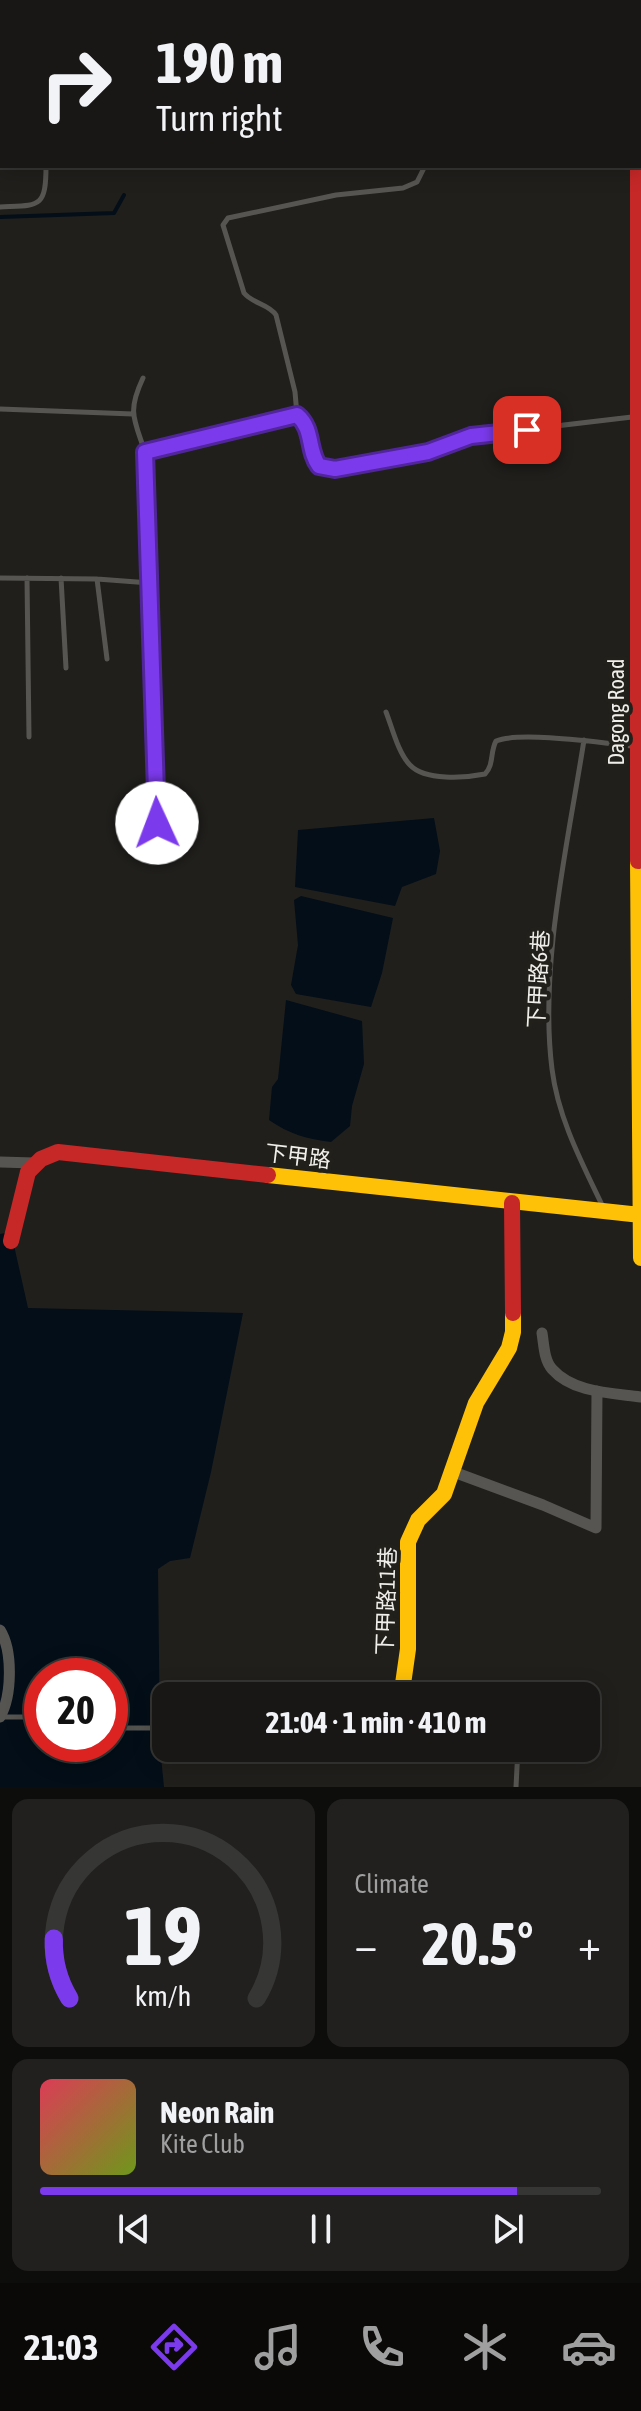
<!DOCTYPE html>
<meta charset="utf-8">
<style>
body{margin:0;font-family:"Asap Condensed","Noto Sans TC",sans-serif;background:#21201e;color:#f1f3f6;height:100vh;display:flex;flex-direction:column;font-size:30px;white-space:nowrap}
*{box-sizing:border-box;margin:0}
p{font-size:26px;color:#9f9fa0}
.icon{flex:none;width:44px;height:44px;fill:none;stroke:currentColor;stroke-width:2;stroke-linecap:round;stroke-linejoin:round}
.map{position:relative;height:1787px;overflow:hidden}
.details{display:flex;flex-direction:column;gap:12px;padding:12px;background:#0d0d0c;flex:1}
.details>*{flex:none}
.banner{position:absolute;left:0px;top:0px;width:642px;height:168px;box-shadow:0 4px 20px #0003,0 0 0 2px #363634;background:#181715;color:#f1f3f6;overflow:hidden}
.speed{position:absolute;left:24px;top:1658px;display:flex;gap:16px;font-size:40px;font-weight:700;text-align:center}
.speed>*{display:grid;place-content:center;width:104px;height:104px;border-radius:50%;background:#181715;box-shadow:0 4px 20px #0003,0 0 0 2px #363634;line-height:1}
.speed .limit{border:12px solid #d22;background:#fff;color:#111}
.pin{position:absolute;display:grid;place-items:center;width:68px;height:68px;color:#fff;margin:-34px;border-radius:16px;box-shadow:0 4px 12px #0006}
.me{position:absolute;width:88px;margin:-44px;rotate:358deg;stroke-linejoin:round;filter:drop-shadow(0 0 6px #0008)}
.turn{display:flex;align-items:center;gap:28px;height:168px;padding:0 24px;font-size:36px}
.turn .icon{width:104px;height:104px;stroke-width:2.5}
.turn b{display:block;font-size:56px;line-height:68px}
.big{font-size:60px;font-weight:700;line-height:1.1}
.details .card{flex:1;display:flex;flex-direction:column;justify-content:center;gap:12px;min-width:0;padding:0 28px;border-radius:16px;background:#21201e}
.details .dial{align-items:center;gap:0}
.dial svg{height:208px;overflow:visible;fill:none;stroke:#363634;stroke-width:7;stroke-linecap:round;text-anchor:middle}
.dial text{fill:#f1f3f6;stroke:none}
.song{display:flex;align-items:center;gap:24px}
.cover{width:96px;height:96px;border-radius:12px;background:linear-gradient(135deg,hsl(350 70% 55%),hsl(80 70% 35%))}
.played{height:8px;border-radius:4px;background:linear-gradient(90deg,#7c3aed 85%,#363634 85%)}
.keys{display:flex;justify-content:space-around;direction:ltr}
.heat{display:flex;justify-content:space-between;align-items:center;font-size:44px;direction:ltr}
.details .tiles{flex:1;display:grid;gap:12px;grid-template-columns:1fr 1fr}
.card:last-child{grid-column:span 2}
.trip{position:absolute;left:152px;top:1682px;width:448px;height:80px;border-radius:16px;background:#181715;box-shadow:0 4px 20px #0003,0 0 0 2px #363634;font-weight:700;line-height:80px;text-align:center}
.tabs{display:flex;height:128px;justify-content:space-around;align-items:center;background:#0a0908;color:#9f9fa0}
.tabs .icon{width:56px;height:56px}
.tabs .selected{color:#7c3aed}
.tabs b{font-size:36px;color:#f1f3f6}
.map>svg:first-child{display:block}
</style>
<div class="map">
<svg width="641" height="1787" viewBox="0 0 641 1787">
<rect width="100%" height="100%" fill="#201f1c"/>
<path fill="#030e18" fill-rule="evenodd" d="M434,818l6,33 -4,23 -34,13 -7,19 -100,-19 3,-57z
M301,896l92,22 -11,55 -11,34 -75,-13 -5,-9 7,-40 -4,-45z
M286,1000l76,21 2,43 -12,42 -2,20 -19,16c-24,-3 -42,-8 -62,-22l3,-33 6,-8z
M11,1232l17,76 215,5 -32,159 -21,86 -20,3 -12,8 2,178 4,40h-164v-553zM42,1676h68v68h-68z"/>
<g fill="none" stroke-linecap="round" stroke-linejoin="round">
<path stroke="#030e18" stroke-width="4" d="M0,217l114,-4 10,-18"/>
<path stroke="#565552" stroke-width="5" d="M46,0v2
M205,0v2
M453,2v-2
M0,207c39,-2 46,2 46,-41
M143,378c-16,34 -9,41 2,74l14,400
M0,409l133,5
M297,415l-2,-23 -19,-77c-7,-11 -23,-11 -32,-22l-21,-68 5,-7 108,-23 67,-7 14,-6 8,-16
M297,415c19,15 7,46 31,55l100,-18 43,-16 161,-19
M145,452l152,-37
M0,578l97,1 53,4
M27,578l2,159
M61,578l5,90
M97,579l10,80
M386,712c6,15 12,41 24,53 15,16 55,13 75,9 9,-9 5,-22 11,-33 24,-10 107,2 136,5
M584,740c-16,103 -45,226 -32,329 6,49 30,94 51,138
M403,1692l15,4
M0,1717h42
M110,1728h56
M516,1787l2,-39"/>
<path stroke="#565552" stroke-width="11" d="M0,1162l34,1
M542,1333c2,12 2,27 10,36 21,24 60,24 89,28
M451,1471l92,34 53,23 1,-137
M0,1630c13,21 12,66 0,87"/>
<path stroke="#ffc107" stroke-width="16" d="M640,17l1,-7
M638,861l3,397
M268,1175l373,40
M402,1691l6,-42v-107l10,-22 26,-26 32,-91 33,-55 4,-16v-19"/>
<path stroke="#c62828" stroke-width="16" d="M638,166v695
M512,1203l1,110
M11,1241l17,-69 13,-13 17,-7 210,23"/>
</g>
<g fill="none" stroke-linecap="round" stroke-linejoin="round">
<g stroke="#51269a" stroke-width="20">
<path id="route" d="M157,823l-12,-371 152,-37c17,14 10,35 22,51l16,3 93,-17 43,-16 56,-6"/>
</g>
<use href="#route" stroke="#7c3aed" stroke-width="14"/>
</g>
<g text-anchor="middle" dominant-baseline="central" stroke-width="8" stroke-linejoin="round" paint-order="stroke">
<g font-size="22" fill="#f0eeea" stroke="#22201a">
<text transform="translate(616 712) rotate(-90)">Dagong Road</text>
<text transform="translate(538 979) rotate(-87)">下甲路6巷</text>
<text transform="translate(298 1156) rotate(7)">下甲路</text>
<text transform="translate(386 1601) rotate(-88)">下甲路11巷</text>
</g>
</g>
</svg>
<div class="speed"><div class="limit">20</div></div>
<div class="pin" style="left:527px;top:430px;background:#d93025"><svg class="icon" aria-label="arrive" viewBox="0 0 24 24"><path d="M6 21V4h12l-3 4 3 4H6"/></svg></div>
<svg class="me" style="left:157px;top:823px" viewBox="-20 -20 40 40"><circle r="19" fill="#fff"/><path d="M0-13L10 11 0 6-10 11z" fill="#7c3aed"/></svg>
<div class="trip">21:04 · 1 min · 410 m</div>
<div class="banner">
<div class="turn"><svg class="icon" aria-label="right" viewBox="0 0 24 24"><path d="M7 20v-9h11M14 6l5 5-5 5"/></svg><div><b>190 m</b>Turn right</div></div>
</div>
</div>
<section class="details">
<div class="tiles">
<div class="card dial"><svg viewBox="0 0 100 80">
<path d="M14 69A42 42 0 1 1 86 69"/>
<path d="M14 69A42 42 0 0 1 8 46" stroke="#7c3aed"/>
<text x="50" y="56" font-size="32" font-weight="700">19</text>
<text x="50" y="72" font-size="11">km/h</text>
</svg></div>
<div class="card"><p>Climate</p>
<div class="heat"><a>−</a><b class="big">20.5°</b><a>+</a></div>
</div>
<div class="card">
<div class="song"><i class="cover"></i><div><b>Neon Rain</b><p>Kite Club</p></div></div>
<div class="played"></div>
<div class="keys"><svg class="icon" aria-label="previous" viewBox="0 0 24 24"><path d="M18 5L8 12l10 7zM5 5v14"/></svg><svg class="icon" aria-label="pause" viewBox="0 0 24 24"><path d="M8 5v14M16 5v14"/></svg><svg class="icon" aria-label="next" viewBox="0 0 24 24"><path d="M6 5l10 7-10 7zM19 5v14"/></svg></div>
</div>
</div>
</section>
<nav class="tabs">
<b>21:03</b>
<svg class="icon selected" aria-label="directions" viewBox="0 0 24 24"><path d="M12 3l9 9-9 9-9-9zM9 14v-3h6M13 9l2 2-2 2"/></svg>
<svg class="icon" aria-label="music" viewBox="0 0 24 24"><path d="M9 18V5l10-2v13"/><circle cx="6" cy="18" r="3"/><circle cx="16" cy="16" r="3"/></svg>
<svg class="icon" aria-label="phone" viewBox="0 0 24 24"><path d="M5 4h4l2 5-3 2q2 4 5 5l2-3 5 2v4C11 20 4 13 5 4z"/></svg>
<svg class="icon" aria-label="climate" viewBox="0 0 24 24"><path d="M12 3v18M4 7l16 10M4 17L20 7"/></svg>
<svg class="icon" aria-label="car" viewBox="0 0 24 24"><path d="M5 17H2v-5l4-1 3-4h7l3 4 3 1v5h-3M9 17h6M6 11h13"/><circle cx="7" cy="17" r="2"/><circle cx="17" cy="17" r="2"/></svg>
</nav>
